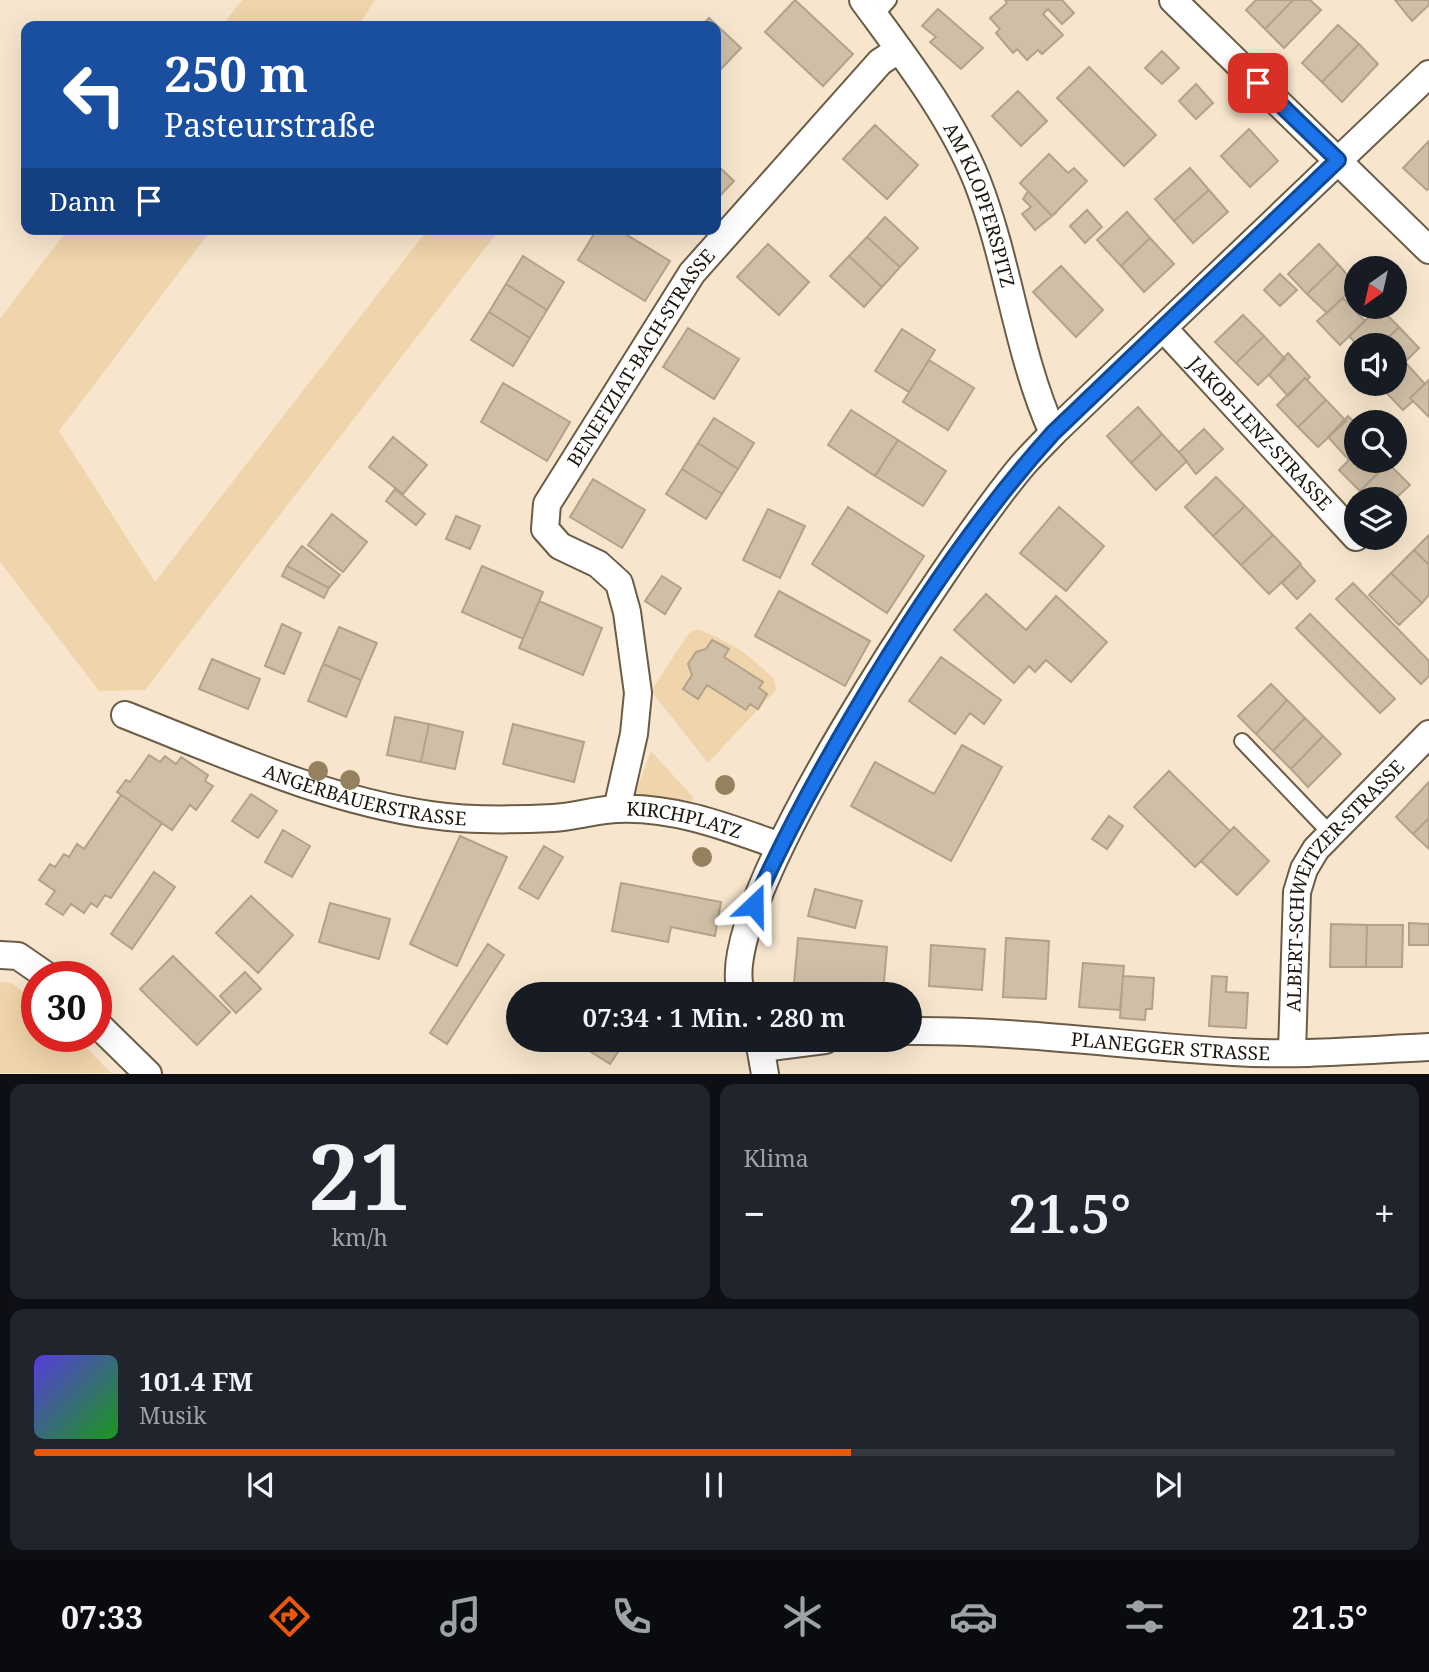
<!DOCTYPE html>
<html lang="de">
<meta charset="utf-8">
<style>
body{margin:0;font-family:"Noto Serif",serif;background:#20242c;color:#f1f3f6;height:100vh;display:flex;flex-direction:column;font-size:26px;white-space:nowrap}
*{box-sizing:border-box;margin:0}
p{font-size:23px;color:#9ea1a6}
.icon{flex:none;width:38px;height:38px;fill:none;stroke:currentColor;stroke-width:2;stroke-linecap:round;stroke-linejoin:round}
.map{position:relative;height:1074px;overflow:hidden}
.side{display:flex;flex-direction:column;gap:10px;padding:10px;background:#0d0f14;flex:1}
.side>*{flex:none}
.top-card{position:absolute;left:21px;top:21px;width:700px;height:214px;border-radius:14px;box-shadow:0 7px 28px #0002;background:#1a4fa0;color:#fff;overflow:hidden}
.needle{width:46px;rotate:214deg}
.tools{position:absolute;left:1344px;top:256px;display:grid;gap:14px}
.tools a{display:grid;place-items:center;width:63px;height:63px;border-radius:50%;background:#171b24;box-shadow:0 7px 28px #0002;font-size:35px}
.speed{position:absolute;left:21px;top:961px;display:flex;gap:14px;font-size:35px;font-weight:700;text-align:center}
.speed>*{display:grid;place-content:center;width:91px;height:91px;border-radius:50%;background:#171b24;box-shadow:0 7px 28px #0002;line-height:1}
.speed .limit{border:10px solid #d22;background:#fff;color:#111}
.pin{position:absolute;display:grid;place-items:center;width:60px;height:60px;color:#fff;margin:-30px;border-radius:14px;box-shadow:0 4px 10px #0006}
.me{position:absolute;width:77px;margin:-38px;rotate:23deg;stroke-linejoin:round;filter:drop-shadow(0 0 5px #0008)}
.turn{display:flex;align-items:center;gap:24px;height:147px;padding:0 28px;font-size:32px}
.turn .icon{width:91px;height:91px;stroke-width:2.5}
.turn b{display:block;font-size:49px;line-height:60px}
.then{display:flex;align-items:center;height:66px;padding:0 28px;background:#0003;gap:14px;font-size:26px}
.big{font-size:52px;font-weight:600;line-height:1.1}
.side .tile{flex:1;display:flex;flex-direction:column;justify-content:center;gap:10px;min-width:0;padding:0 24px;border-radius:14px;background:#20242c}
.side .dial{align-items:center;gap:0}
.dial b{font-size:91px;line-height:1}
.song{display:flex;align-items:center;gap:21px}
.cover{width:84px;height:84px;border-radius:10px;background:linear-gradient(135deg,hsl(250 70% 55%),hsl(120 70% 35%))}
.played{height:7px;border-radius:4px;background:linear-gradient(90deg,#ea580c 60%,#363941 60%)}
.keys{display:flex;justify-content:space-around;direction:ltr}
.heat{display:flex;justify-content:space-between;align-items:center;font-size:38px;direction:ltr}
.side .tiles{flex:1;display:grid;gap:10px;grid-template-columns:1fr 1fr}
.tile:last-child{grid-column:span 2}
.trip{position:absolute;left:506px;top:982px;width:416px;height:70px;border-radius:35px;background:#171b24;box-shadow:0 7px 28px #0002;font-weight:600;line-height:70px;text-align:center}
.tabs{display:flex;height:112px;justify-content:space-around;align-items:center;background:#090b0e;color:#9ea1a6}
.tabs .icon{width:49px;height:49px}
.tabs .active{color:#ea580c}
.tabs b{font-size:32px;color:#f1f3f6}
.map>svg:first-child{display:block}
</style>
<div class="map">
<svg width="1429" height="1074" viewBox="0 0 1429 1074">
<rect width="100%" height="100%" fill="#f7e6cd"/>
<path fill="#f0d4ab" d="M242,0h133l-17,26h-136z
M68,229h144l-153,202 96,151 273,-353h72l-355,461 -46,1 -99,-129v-243z
M697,629l20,8 25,14 32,27 2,12 -68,73 -57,-72 37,-57z
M651,751l43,47 -6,7 -54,-8z
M0,982l11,1 26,18v35h38l36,37h-111z"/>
<path fill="#d0bfa7" stroke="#b2a28a" stroke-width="2" d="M795,0l58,54 -30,32 -58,-54z
M1005,0h57l12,13 -12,11 -14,-15 -5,5 20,21 -21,19 -4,-4 -11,10 -10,-11 -4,4 -17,-20 4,-4 -10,-11 17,-15z
M1256,0h37l-28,29 -19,-19z
M1293,0h17l11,10 -37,38 -19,-19z
M1395,0h34v5l-17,16z
M938,9l45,39 -22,21 -31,-27 6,-5 -14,-11z
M709,18l32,30 -21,22 -4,-4v-40h-15z
M1338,25l21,19 -37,38 -20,-19z
M1359,44l19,20 -36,38 -20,-20z
M1162,51l17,17 -17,16 -17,-16z
M1089,67l67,68 -32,31 -67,-68z
M1196,84l17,19 -17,16 -17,-18z
M1018,91l29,30 -26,25 -29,-30z
M875,125l43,40 -31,34 -44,-40z
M1249,129l29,32 -28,26 -29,-31z
M1429,141v47l-2,2 -24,-22z
M1049,154l19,19 6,-5 13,13 -35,35 -32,-33z
M716,164l18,17 -18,19z
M1190,168l19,22 -35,31 -19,-22z
M1209,190l19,22 -35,31 -19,-22z
M1028,191l24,25 5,-4 -22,18 -13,-16 9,-7 -8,-8z
M1087,210l15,17 -17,16 -15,-17z
M1127,212l23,26 -29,28 -24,-26z
M885,217l33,31 -18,19 -33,-30z
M597,229h20l53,32 -25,40 -67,-41z
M867,237l33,30 -18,20 -33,-31z
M1150,238l24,26 -30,28 -23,-26z
M768,244l41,38 -30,33 -42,-38z
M1319,244l19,20 -31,30 -19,-20z
M523,256l41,26 -17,28 -41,-26z
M849,256l33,31 -18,20 -34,-31z
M1338,264l18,21 -29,28 -20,-19z
M1061,266l42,44 -27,27 -43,-45z
M1280,274l17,16 -17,16 -16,-16z
M506,284l41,26 -17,28 -41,-26z
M1343,298l22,23 -25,24 -23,-24z
M1379,307l20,20 -18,18h-24l-8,-9z
M489,312l41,26 -17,28 -42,-26z
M1243,315l21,21 -28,27 -21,-21z
M1399,327l20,21 -24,24v-27h-14z
M688,328l51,31 -25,40 -51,-32z
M902,329l33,21 -26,42 -34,-21z
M1264,336l21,23 -27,26 -22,-22z
M1288,353l22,24 -3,3 -2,-2 -17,18 -19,-21z
M929,360l45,28 -26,42 -45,-28z
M1405,362l20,22 -15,14 3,3 -10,9 -25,-26 17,-1v-11z
M1305,378l21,22 -28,27 -21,-22z
M1429,380v37l-19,-19z
M503,383l67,39 -23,39 -66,-39z
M1326,400l20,21 -28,26 -20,-20z
M1138,407l24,27 -31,29 -24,-27z
M851,410l47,30 -23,36 -47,-31z
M1348,416l8,8v29l-7,7 -21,-23z
M714,418l40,25 -16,26 -40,-26z
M1204,429l19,20 -27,25 -17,-22z
M1162,434l25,27 -31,29 -25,-27z
M393,437l34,28 -24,29 -34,-27z
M898,440l48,31 -23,35 -48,-30z
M698,443l40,26 -16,25 -40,-25z
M1356,453v7h29l3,3 -28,28 -21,-21z
M1388,463l22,22 -15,14h-28l-7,-8z
M682,469l40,25 -16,25 -40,-25z
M1216,477l29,29 -32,30 -28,-29z
M593,479l52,31 -23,38 -52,-31z
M395,489l30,25 -9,11 -30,-24z
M1245,506l28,29 -32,30 -28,-29z
M848,507l76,49 -37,57 -75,-49z
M1059,507l45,39 -38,45 -46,-38z
M768,509l37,17 -25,52 -37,-18z
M332,514l35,28 -24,30 -35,-27z
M456,516l24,10 -10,23 -24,-10z
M1273,535l28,29 -32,30 -28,-29z
M1429,535v30l-15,-15z
M302,546l38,29 -11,13 -42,-22z
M1414,550l15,15v30l-7,8 -31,-30z
M1300,565l15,16 -18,18 -15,-16z
M287,566l42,22 -5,10 -42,-22z
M482,566l61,26 -20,47 -61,-27z
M1391,573l31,30 -23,22 -30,-30z
M662,576l19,12 -16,26 -20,-13z
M1353,583l76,78v15l-8,8 -85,-85z
M779,591l91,50 -25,45 -90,-50z
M986,594l40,36 30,-34 51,46 -36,40 -25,-22 -11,12 -6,-6 -15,17 -60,-53z
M539,601l63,27 -19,47 -64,-27z
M1310,614l85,85 -15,14 -84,-85z
M282,624l19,9 -17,41 -19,-8z
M339,627l38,16 -16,37 -38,-16z
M712,640l17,9 -5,8 39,25 -4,6 8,6 -9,15 -8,-5 -4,6 -39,-25 -9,14 -15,-10 9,-14 -4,-11 8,-12 10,-3z
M941,657l60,43 -17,24 -14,-11 -15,21 -46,-33z
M212,659l48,20 -12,30 -49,-20z
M323,664l38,16 -15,37 -38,-16z
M1271,684l16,16 -31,34 -18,-18z
M1287,700l18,18 -32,33 -17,-17z
M395,717l34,7 -8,38 -34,-7z
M1305,718l18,18 -32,33 -18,-18z
M429,724l34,8 -8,37 -34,-7z
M513,724l71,18 -10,40 -71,-18z
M1323,736l18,18 -33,33 -17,-18z
M962,745l40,22 -51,94 -100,-55 24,-44 59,32z
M149,755l11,7 5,-6 11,8 5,-7 27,18 -3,6 8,5 -17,24 -6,-5 -18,25 -55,-38 9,-12 4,2z
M1169,771l61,60 -35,36 -61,-60z
M1429,782v36l-16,16 -17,-17z
M251,794l26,17 -19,27 -26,-17z
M121,795l41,28 -51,75 -6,-3 -8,12 -6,-4 -7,10 -13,-9 -8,11 -17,-11 9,-13 -16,-11 11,-16 5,3 9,-13 5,3 8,-13 7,5z
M1109,816l14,10 -16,23 -15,-10z
M1429,818v31l-16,-15z
M1234,827l35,34 -32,34 -36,-34z
M283,830l27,16 -18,31 -27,-15z
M460,836l47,21 -50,109 -47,-22z
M544,846l19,11 -25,42 -19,-11z
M154,872l21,15 -43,62 -21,-15z
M621,883l100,19 -6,34 -44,-9 -3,15 -56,-11z
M815,889l47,12 -7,27 -47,-12z
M251,896l42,39 -35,38 -42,-40z
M330,903l60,16 -11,40 -60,-17z
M1409,923l20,1v21h-20z
M1331,924l36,1 -1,42h-36z
M1367,925h36l-1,42h-36z
M798,938l89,9 -4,46 -89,-9z
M1006,938l43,3 -3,58 -43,-2z
M488,944l16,11 -57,89 -17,-11z
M931,945l54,4 -3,41 -53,-4z
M173,956l57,56 -33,33 -57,-56z
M1083,963l41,3 -4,44 -41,-3z
M245,972l16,17 -25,24 -16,-17z
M1123,976l31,2 -2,31h-6l-1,11 -25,-2z
M1212,976l15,1 -1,15 22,1 -2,35 -37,-2z
M588,1040h38l-16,24 -27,-17z"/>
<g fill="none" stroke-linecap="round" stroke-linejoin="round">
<g stroke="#6b5c46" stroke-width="18">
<path id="lane" d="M875,16l14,-16
M1242,741l89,93"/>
</g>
<g stroke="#6b5c46" stroke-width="30">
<g id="street">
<path id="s1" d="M863,0c41,56 88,116 114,181 32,82 40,172 76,252"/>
<path d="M1173,0l256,250"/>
<path id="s2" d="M1164,329l192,208"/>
<path id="s3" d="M125,715c100,39 199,85 306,100 39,6 82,5 122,3 21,-1 42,-8 63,-9 57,-3 111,18 164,37"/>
<path id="s4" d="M617,809l17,-75 4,-41 -11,-81 -8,-29 -21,-19 -38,-18 -15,-17 2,-25 145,-231 188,-211 18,-12"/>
<path d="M0,955l18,1 29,20"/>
<path d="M742,994c-36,-81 215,-449 275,-522 11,-14 24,-26 36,-39l376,-359"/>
<path d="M96,1023l52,51"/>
<path id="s5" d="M910,1031c108,-1 215,15 323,21 65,4 131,-2 196,-5"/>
<path d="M759,1040l6,34"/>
<path d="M762,1048l63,-8"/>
<path id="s6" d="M1292,1052l5,-160 7,-23 12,-20 113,-115"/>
</g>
</g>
<use href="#lane" stroke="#fff" stroke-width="14"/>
<use href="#street" stroke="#fff" stroke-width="26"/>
</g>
<g fill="#95815e">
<circle cx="318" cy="771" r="10"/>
<circle cx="350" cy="780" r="10"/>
<circle cx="725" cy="785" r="10"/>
<circle cx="702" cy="857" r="10"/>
</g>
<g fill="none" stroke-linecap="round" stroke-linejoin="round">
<g stroke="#114b97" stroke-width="18">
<path id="route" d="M754,905c30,-69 66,-134 104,-198 57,-97 120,-191 195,-274l285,-273 -80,-77"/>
</g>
<use href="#route" stroke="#1a73e8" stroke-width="12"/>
</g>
<g text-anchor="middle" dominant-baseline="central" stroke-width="5" stroke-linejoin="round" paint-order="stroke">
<g font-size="19" fill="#1d170e" stroke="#fff">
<text stroke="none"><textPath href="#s1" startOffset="238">AM KLOPFERSPITZ</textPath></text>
<text stroke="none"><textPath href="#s4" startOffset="522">BENEFIZIAT-BACH-STRASSE</textPath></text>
<text stroke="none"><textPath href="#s2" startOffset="142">JAKOB-LENZ-STRASSE</textPath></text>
<text stroke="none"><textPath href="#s3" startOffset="254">ANGERBAUERSTRASSE</textPath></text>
<text stroke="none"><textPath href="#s3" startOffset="578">KIRCHPLATZ</textPath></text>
<text stroke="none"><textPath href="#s6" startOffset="184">ALBERT-SCHWEITZER-STRASSE</textPath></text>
<text stroke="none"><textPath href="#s5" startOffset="261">PLANEGGER STRASSE</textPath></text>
</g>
</g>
</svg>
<div class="tools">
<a><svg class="needle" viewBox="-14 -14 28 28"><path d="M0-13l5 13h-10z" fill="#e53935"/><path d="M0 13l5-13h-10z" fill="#9ea1a6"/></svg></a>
<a><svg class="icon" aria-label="sound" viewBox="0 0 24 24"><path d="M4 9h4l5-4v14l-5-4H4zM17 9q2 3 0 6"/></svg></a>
<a><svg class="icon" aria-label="search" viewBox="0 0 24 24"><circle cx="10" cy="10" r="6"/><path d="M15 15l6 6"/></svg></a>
<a><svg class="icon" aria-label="layers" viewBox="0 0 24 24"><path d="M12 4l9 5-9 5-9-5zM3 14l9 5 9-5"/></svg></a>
</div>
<div class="speed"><div class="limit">30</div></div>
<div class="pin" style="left:1258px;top:83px;background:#d93025"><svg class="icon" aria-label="arrive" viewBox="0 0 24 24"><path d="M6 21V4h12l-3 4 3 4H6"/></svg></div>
<svg class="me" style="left:754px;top:905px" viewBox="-20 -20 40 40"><path d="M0-17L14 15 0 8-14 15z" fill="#1a73e8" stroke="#fff" stroke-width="4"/></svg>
<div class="trip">07:34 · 1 Min. · 280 m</div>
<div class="top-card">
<div class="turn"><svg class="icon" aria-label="left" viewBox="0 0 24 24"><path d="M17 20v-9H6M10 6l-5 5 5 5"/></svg><div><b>250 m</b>Pasteurstraße</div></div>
<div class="then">Dann<svg class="icon" aria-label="arrive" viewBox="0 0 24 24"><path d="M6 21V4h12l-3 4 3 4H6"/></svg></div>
</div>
</div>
<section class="side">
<div class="tiles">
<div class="tile dial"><b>21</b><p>km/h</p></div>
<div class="tile"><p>Klima</p>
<div class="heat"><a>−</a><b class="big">21.5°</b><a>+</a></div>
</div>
<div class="tile">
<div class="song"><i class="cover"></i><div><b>101.4 FM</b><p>Musik</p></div></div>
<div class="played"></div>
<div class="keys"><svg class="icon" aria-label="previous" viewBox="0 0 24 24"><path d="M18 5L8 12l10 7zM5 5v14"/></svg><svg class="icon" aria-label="pause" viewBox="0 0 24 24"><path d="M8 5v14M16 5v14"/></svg><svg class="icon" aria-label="next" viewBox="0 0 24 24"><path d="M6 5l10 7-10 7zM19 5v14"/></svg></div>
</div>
</div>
</section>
<nav class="tabs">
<b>07:33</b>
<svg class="icon active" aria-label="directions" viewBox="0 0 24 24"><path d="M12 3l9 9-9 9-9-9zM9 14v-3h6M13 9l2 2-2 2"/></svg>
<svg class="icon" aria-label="music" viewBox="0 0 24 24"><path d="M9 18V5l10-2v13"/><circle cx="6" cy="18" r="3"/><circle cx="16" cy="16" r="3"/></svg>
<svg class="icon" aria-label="phone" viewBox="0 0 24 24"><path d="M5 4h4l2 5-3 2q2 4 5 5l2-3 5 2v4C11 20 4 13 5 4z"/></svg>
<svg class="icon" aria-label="climate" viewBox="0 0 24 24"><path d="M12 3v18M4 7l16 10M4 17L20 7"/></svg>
<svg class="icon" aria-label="car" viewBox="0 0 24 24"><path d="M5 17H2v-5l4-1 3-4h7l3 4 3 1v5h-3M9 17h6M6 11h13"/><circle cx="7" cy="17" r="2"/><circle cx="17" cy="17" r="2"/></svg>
<svg class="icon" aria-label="filters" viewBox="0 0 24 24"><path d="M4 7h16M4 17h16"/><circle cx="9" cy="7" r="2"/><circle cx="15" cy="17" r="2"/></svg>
<b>21.5°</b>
</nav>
